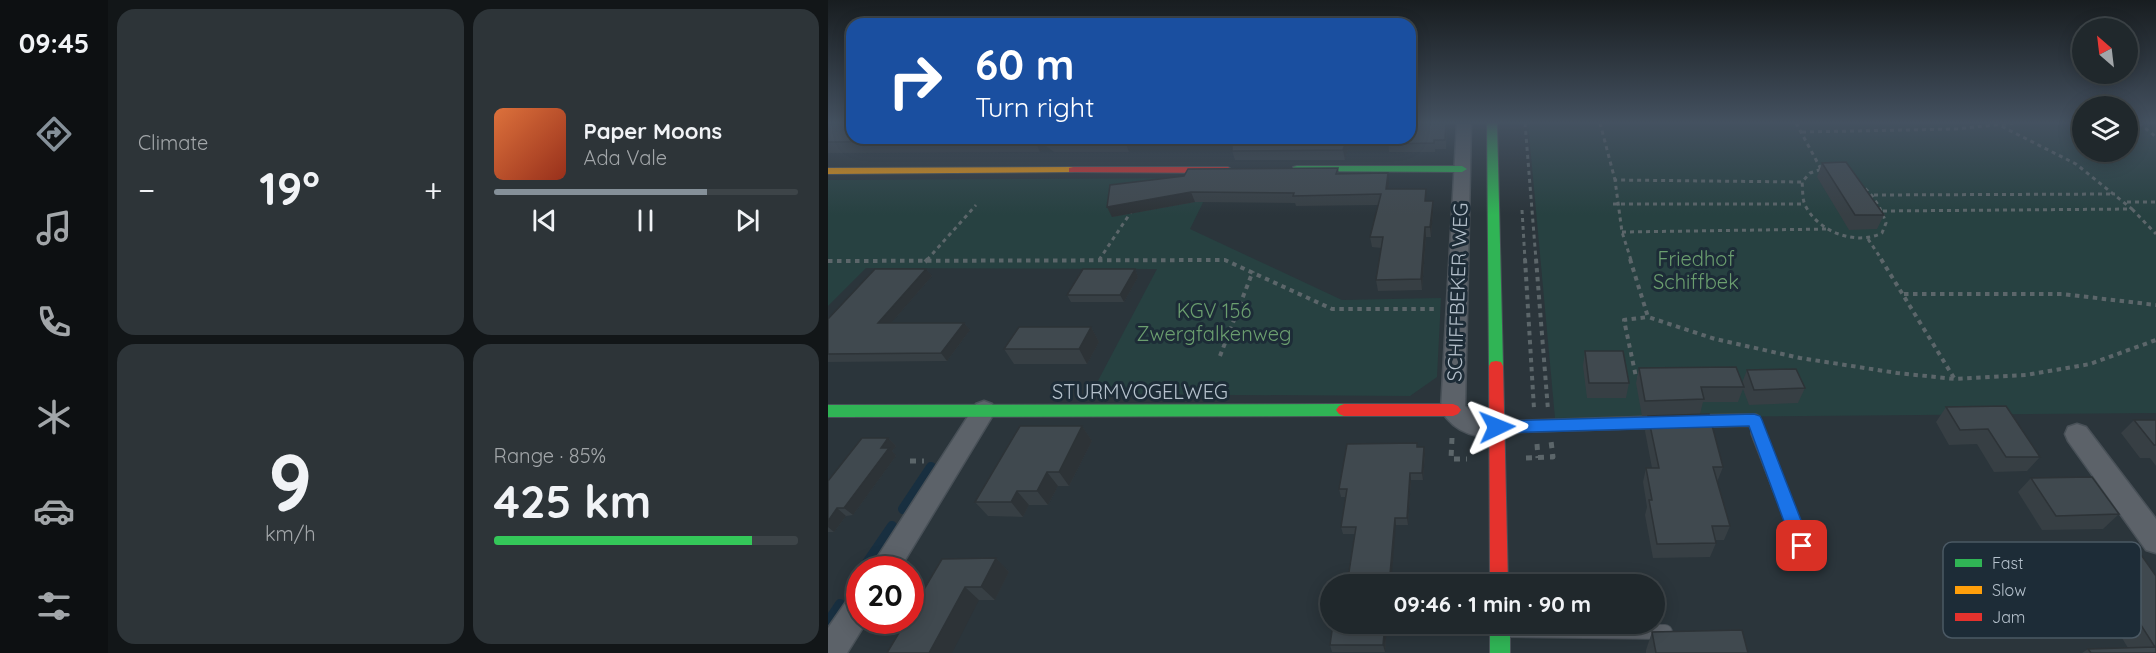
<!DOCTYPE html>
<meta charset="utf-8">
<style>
body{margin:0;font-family:Quicksand,sans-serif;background:#2d3438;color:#f1f3f6;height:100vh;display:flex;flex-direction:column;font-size:22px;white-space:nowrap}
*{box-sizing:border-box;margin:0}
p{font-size:20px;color:#a2a6a9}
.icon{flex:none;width:33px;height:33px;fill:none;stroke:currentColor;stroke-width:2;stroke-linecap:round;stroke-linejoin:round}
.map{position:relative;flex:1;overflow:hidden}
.panel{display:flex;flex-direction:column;gap:9px;padding:9px;background:#121618;width:720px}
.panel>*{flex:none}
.hud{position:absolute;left:18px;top:18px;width:570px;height:126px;border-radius:18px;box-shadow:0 3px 15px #0003,0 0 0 2px #3d4448;background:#1a4fa0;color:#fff;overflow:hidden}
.needle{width:39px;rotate:332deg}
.fabs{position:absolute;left:1244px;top:18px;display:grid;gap:12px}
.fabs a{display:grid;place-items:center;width:66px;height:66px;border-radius:50%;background:#20282c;box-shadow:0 3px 15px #0003,0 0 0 2px #3d4448;font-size:30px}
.speed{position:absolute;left:18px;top:556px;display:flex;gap:12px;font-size:30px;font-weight:700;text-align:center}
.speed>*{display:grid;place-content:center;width:78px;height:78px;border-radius:50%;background:#20282c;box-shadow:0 3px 15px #0003,0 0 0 2px #3d4448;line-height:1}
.speed .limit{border:9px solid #d22;background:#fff;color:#111}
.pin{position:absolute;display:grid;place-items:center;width:51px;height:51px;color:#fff;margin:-26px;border-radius:12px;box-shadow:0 3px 9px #0006}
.me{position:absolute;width:66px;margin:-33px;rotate:88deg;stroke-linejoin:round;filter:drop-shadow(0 0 4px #0008)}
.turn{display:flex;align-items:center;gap:21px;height:126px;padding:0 30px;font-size:27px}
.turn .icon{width:78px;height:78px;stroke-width:2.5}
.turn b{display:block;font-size:42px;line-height:51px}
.big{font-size:45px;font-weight:800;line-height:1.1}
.panel .tile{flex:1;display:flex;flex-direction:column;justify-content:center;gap:9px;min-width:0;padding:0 21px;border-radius:18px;background:#2d3438}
.panel .dial{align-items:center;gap:0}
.dial b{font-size:78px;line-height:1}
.song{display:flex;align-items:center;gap:18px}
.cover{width:72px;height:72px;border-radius:9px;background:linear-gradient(135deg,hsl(20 70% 55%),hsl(10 70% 35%))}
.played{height:6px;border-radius:3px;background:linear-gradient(90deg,#859099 70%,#3d4448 70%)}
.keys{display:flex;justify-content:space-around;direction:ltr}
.heat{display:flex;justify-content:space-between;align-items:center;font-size:33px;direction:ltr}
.charge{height:9px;border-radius:4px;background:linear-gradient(90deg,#34c759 85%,#3d4448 0)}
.panel .tiles{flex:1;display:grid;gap:9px;grid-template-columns:repeat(2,1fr)}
.trip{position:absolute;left:492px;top:574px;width:345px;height:60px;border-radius:30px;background:#20282c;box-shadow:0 3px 15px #0003,0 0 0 2px #3d4448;font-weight:800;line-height:60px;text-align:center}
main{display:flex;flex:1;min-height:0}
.menu{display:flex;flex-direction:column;width:108px;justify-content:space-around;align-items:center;background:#0d1012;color:#a2a6a9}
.menu .icon{width:42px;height:42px}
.menu .selected{color:#859099}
.menu b{font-size:27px;color:#f1f3f6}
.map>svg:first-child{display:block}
</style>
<main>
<nav class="menu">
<b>09:45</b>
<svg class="icon selected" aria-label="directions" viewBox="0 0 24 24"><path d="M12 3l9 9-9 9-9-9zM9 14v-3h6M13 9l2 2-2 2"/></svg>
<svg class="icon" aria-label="music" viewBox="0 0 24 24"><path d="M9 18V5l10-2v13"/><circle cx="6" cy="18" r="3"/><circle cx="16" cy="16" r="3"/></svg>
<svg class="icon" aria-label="phone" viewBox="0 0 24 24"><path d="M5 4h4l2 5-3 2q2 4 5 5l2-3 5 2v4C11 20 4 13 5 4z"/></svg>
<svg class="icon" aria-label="climate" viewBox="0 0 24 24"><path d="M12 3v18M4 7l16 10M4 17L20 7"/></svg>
<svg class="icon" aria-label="car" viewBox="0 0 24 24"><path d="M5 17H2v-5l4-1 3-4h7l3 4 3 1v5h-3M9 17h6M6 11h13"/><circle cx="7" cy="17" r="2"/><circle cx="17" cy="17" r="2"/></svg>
<svg class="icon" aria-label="filters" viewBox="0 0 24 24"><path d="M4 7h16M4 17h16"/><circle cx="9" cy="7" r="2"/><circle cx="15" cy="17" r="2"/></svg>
</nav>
<section class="panel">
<div class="tiles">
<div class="tile"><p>Climate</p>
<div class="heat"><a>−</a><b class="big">19°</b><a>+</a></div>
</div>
<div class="tile">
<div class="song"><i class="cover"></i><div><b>Paper Moons</b><p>Ada Vale</p></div></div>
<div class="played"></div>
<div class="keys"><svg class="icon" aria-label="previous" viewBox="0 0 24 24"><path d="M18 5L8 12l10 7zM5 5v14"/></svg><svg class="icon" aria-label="pause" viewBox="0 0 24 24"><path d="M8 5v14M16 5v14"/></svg><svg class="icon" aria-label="next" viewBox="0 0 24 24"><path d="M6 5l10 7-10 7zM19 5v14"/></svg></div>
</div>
<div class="tile dial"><b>9</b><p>km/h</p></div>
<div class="tile"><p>Range · 85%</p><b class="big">425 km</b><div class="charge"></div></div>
</div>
</section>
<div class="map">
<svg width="1328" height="653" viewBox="0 0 1328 653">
<rect width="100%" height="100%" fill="#2b353b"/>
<path fill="#274141" d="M700,123h554v29h45v-29h29v290l-601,5z
M387,178l-25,51 152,71 99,-2 -4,79 -27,19 -319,-2 66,-125 -291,-1 -38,38v-126z"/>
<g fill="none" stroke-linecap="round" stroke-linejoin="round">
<path stroke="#182f40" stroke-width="10" d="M75,509l28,-42
M34,570l30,-44
M0,622l12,-18"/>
<g stroke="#495158" stroke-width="14">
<path id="lane-far1" d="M870,421l56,-1 5,13
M672,427l159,-5"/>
</g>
<g stroke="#495158" stroke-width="16">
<path id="lane" d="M930,432l44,114
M681,630l156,2"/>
</g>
<g stroke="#495158" stroke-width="3">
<path id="street" d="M629,123h14l-6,283 12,11 28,3 4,7 -4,7c-24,8 -51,-1 -64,-24z
M156,401l8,3 4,6 -97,160h-30l107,-166z
M1249,424l9,3 70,92v34l-10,-3 -78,-109 -3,-7 3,-7z
M32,592v29h7l-20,32h-19v-25l22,-32z"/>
</g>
<g stroke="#495158" stroke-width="2">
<path id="fast" d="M659,123h10l6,243 -2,4h-10l-2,-4z
M469,166h165l5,3 -5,3 -169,-1v-4z
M516,404l5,2 3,4 -3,4 -5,2 -516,1v-12z
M662,624h20v29h-20z"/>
</g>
<g stroke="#495158" stroke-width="2">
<path id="slow" d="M245,167l4,1v4l-249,2v-6z"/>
</g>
<g stroke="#495158" stroke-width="2">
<path id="jam" d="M245,167h155l5,3 -5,3 -159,-1v-4z
M668,361l5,1 2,4 5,219h-18l-1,-219 2,-4z
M516,404h109l5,2 3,4 -3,4 -5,2h-109l-5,-2 -3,-4 3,-4z"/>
</g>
<path stroke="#5c666a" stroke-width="3" stroke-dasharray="4 4" stroke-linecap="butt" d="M697,123l11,137
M772,123l15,57
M968,123l25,46
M1311,123l17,14
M974,132l153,-3 60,-6
M994,169c34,6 53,22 64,54l-4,10c-26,13 -64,-1 -77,-28 -3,-7 -2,-15 -3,-23l8,-9z
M1046,195l241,-1
M1299,202h29
M785,204h191
M1304,209l24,25
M694,210l3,50
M1055,211l249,-2 -56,-45 -81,-41
M794,232l206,-3
M1040,239l14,21
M99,260l49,-55
M271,260l32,-48
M803,260l-9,-28 -7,-52 187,2"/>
<path stroke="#5c666a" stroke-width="4" stroke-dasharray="4.5 4.5" stroke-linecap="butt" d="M697,259l9,150
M708,259l12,151
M802,259l18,58 67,22 85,19 97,15 58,6 71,-4 64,-11 66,-24
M1053,259l73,119
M0,261l397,-1 107,49h103
M97,262l3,-3
M1076,294h158l94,11
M392,356l33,-85
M814,378l-6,-1 -12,-57 24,-3"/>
<path stroke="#5c666a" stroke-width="5" stroke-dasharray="6 6" stroke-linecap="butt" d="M624,438l-1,21h16
M709,444l1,14
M698,458l27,-1 -2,-16
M82,461h14"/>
<use href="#lane-far1" stroke="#5c6269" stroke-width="10"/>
<use href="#lane" stroke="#5c6269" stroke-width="14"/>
<use href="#street" fill="#5c6269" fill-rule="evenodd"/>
<use href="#fast" fill="#30b455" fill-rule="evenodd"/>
<use href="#slow" fill="#ff9f0a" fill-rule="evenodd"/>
<use href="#jam" fill="#e5322d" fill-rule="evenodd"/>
</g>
<path fill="#373f44" d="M0,123l24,15h366l-2,3h-79l-8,11h-75l-8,-6 -6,6 -212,1z
M619,123l-1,26h-11v3h-46l-1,-11h-34v-3h56z
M404,138h119l-6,22h-110l-3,-9z
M994,163l62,52 -7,14 -28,1 -32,-53z
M510,168l1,6 50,10 -1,5 39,12h6v10l-2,26h-5l-4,53 -44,1 -2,-11 5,-32 -9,-1 -2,-10 8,-32 -82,1 -1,-3 -100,-1 -83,15 -2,-32z
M98,269l6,7 -41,47h73l6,7 -23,31 -119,1v-43z
M307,269l3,8 -14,25h-53l-4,-7z
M263,327l8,15 -12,22h-73l-10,-15z
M757,351l44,32 -3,15h-39l-4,-32z
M811,368l103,15 5,-13 58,18 -7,15 -49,2 -6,-16 -5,13h-35l-3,12 -58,2 -6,-33z
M1118,407l94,50 -13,14 -33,1 -17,-28 -28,1 -13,-23z
M820,416l75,51 -6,15 13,44 -6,14h-9l1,3 -6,14 -57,1 -8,-43 2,-8 -4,-25 3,-14h6l-7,-37z
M1328,419v47l-6,-8h-10l-19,-25 13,-13h21z
M254,426l10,15 -23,45h-11l-10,19h-19l-6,12 -35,-1 -13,-14z
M60,438l8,8 -4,5 4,5 -43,59 -7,1 -12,16h-6v-51z
M589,443l1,4h6l1,7 -2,26h-12l-3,45h-12l-41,9h-12l-2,-7 5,-30h-5l-2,-8z
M1203,478l88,36 -16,15 -61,1 -24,-38z
M1269,556h45l14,97h-74l6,-4 40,-1 -47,-78z
M168,558l13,14 -14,28h-16l-92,53z
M505,624h54l-2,28h-53l-2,-7z
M824,632l96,21h-102v-3z"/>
<path fill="#2d3337" d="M210,138h4l4,8 -6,6 -5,-11z
M300,138h8l1,3 -8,11 -4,-11z
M519,138h4l-6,22 -2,-10z
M560,173l1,11 -2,16 -1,-11z
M363,192l4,10 -83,15 -5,-10z
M605,201v10l-2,26 -1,-10z
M597,227l1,10 -4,53 -1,-11z
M98,269l6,7 -47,54 -7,-7z
M307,269l3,8 -14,25 -4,-7z
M136,323l6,7 -23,31 -6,-8z
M263,327l8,15 -12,22 -8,-15z
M254,426l10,15 -23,45 -10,-14z
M60,438l8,8 -4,5 4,5 -43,59 -9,-7 37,-60z
M596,447l1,7 -2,26 -1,-7z
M219,472l11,14 -10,19 -11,-14z
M582,473l1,7 -3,45 -1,-7z
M189,491l12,14 -6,12 -12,-15z
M9,508l9,8 -12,16 -6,-5v-6z
M567,518l1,7 -5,60h-2z
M168,558l13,14 -14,28 -14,-13z
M137,587l14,13 -27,53h-23z
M557,624h2l-2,28 -2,-7z"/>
<path fill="#40494f" stroke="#2d3337" stroke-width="1.5" d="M0,123h24v15h186l-3,3 -207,1z
M582,123h36l-1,17h-11v3l-46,1 1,-6h21z
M216,138h84l-3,3h-76z
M404,138h115l-4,12 -111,1z
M1018,162l38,53h-29l-33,-52z
M510,168l-2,6 52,-1 -2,16h40l-1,12h8l-3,26h-5l-4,52 -45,1 7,-43h-13l11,-43 -88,2 1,-3 -103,-1 -84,15 3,-22 74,-9 4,-7z
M47,269h51l-48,54h86l-23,30 -113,1v-35z
M255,269h52l-15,26h-53z
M191,327h72l-12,22h-75z
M757,351h38l6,32h-40z
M908,367l8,20h-43l3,12 -59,2 -6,-33z
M968,369l9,19 -51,2 -7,-20z
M1178,406l34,51h-34l-18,-28 -28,1 -14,-23z
M881,414l14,53h-10l17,59h-18l4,17 -59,1 -8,-44h3l-6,-32h13l-11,-52z
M1306,420h22v25h-2z
M192,426h62l-23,46h-12l-10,19h-20l-6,11h-36z
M34,438h26l-7,10h8l-45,60h-7l-9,13v-40z
M589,443v4h7l-2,26h-12l-3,45h-12l-6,67h-42l9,-58h-15l6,-38h-8l8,-45z
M1264,477l27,37 -63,2 -25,-38z
M1269,556h45l14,20v77h-65l-3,-4 67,-2z
M168,558l-15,29h-16l-36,66h-42l19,-32h4v-8l32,-54z
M505,624h52l-2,21h-53z
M914,630l6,23h-92l-4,-21z"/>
<linearGradient id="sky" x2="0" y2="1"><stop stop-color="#181d20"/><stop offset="0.57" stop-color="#445160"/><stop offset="1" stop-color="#445160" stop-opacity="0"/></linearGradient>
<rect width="1328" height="215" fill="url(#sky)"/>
<path fill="#1a73e8" stroke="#114b97" stroke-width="1.5" d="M926,414l6,2 2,4 49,126 -3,6 -6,2 -7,-2 -2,-6 -44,-120 -252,7 -5,-2 -3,-4 3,-5 5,-1z"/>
<g text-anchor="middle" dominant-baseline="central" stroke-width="6" stroke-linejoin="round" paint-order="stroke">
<g font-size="20" fill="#6b9e6f" stroke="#1d2c37">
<text x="868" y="258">Friedhof<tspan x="868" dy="23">Schiffbek</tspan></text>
<text x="386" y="310">KGV 156<tspan x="386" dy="23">Zwergfalkenweg</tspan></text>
</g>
<g font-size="20" fill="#b5c1cc" stroke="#1d2c37">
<text transform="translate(629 292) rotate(-88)">SCHIFFBEKER WEG</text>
<text x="312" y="391">STURMVOGELWEG</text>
</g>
</g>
<rect x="1115" y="542" width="198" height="96" rx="9" fill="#1d2c37" stroke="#4b5964" stroke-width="1.5"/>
<rect x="1127" y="559" width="27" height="8" fill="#30b455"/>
<rect x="1127" y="586" width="27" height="8" fill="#ff9f0a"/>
<rect x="1127" y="613" width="27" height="8" fill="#e5322d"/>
<g font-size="16" fill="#b5c1cc">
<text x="1164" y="569">Fast</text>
<text x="1164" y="596">Slow</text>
<text x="1164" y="623">Jam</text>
</g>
</svg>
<div class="fabs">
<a><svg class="needle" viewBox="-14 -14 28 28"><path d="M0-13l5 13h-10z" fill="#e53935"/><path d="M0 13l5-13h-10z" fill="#a2a6a9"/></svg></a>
<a><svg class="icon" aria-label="layers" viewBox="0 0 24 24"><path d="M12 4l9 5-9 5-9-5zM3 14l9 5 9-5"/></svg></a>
</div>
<div class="speed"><div class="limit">20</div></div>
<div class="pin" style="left:974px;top:546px;background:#d93025"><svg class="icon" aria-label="arrive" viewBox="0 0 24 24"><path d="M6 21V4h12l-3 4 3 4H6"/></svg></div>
<svg class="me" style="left:669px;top:427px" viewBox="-20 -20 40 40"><path d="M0-17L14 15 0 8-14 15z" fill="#1a73e8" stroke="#fff" stroke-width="4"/></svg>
<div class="trip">09:46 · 1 min · 90 m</div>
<div class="hud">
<div class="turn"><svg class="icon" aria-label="right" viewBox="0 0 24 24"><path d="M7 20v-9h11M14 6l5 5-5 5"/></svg><div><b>60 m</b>Turn right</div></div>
</div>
</div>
</main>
